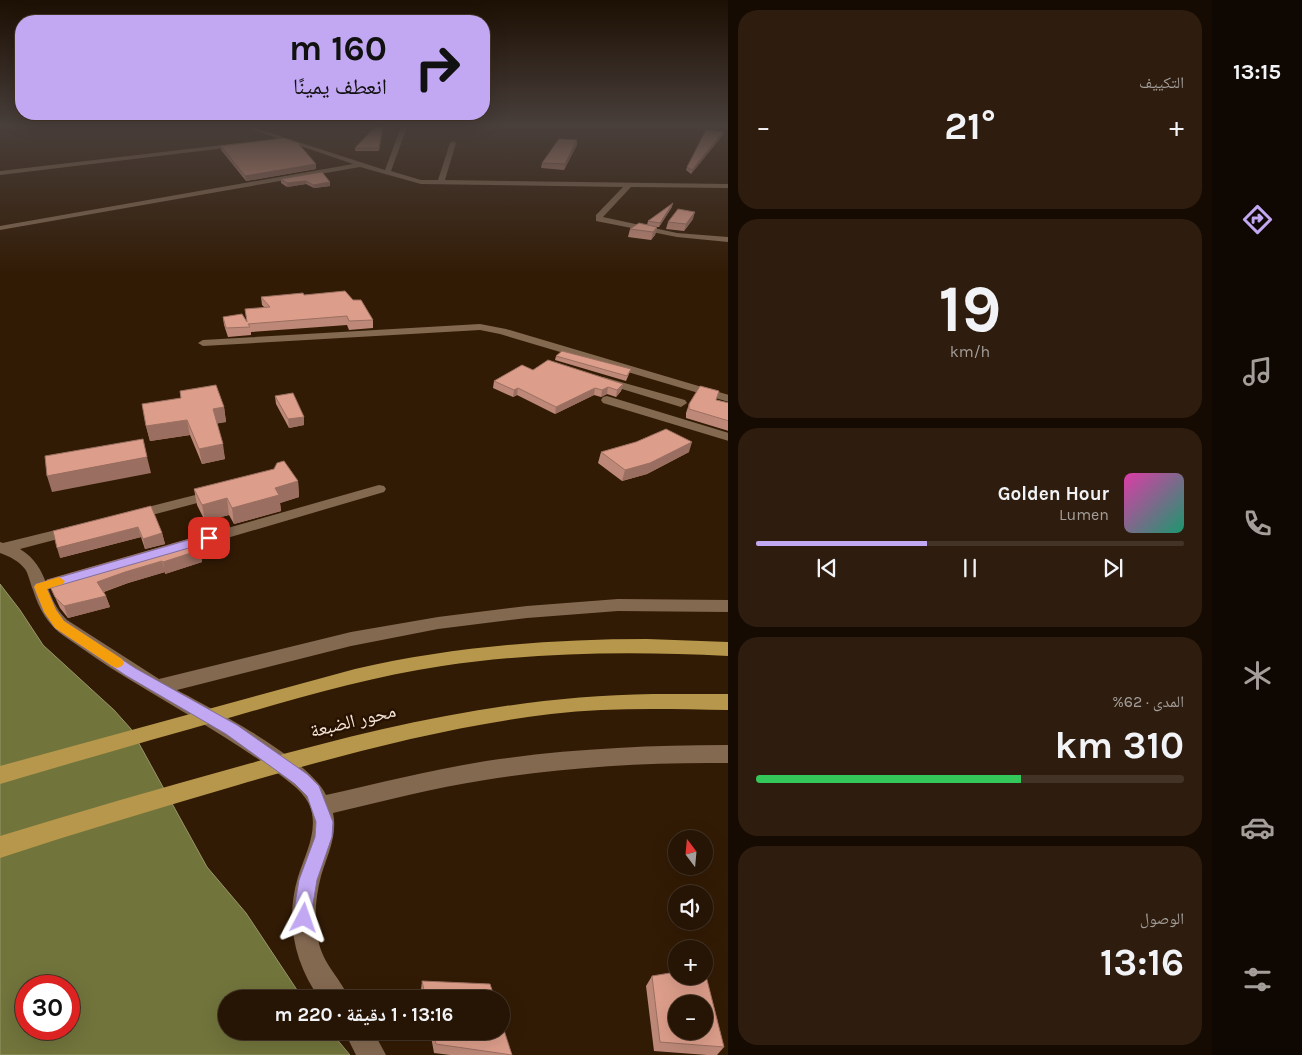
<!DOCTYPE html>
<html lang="ar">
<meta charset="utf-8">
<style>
body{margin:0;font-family:Karla,"Noto Naskh Arabic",sans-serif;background:#2e1d0e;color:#f1f3f6;direction:rtl;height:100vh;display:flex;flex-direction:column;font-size:19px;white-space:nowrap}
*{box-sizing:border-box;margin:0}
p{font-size:16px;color:#a49e9a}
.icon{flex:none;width:28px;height:28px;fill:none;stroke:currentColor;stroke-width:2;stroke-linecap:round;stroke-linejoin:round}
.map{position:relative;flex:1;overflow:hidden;direction:ltr}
.panel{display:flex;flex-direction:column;gap:10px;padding:10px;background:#150b02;width:484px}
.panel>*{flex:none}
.banner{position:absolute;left:15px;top:15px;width:475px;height:105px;border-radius:20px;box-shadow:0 5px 20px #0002,0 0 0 1px #423326;direction:rtl;background:#c2a8f2;color:#111;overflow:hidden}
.needle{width:32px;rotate:344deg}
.buttons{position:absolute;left:668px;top:830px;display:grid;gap:10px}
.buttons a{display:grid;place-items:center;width:45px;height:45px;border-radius:50%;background:#261404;box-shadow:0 5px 20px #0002,0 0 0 1px #423326;font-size:25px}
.speed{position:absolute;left:15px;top:975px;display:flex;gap:10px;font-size:25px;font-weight:700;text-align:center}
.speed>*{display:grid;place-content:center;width:65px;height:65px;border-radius:50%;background:#261404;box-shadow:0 5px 20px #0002,0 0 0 1px #423326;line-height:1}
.speed .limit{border:8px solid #d22;background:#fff;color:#111}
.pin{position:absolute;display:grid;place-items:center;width:42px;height:42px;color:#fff;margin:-21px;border-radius:10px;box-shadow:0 2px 8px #0006}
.me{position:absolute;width:55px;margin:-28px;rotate:4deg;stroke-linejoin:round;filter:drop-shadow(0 0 4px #0008)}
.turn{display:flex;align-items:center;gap:18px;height:105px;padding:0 20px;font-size:22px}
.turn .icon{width:65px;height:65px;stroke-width:2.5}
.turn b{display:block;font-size:35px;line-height:42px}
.big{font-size:38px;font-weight:700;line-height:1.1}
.panel .widget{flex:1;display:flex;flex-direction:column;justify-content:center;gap:8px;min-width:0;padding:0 18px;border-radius:20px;background:#2e1d0e}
.panel .dial{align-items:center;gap:0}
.dial b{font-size:65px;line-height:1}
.song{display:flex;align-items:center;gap:15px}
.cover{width:60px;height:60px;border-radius:8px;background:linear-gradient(135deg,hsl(320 70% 55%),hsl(160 70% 35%))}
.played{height:5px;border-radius:2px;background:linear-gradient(90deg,#c2a8f2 40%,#423326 40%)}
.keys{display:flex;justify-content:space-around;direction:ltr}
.heat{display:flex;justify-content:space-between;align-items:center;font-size:28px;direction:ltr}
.charge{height:8px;border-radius:4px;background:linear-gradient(90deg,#34c759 62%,#423326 0)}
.trip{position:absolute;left:218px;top:990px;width:292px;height:50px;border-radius:25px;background:#261404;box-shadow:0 5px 20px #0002,0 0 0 1px #423326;font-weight:700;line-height:50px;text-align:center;direction:rtl}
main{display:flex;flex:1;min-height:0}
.tab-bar{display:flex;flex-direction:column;width:90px;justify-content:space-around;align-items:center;background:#0f0802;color:#a49e9a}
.tab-bar .icon{width:35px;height:35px}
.tab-bar .selected{color:#c2a8f2}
.tab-bar b{font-size:22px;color:#f1f3f6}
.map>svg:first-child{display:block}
</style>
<main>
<nav class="tab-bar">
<b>13:15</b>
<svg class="icon selected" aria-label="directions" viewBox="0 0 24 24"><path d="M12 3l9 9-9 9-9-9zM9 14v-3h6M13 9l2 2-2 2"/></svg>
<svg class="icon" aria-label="music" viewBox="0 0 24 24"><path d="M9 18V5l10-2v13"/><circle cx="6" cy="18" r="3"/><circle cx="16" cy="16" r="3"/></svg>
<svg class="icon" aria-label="phone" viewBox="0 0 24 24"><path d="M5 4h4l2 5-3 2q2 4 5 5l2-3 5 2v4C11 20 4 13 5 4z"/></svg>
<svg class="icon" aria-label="climate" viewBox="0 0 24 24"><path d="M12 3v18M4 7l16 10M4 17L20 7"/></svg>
<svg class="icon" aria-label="car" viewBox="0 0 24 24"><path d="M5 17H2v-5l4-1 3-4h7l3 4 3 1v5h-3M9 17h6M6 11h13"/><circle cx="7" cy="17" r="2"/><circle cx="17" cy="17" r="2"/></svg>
<svg class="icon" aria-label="filters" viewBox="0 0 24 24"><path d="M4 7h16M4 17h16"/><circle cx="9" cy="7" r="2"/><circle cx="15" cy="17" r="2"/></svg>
</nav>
<section class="panel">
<div class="widget"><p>التكييف</p>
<div class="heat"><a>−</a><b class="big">21°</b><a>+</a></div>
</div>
<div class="widget dial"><b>19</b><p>km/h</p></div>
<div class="widget">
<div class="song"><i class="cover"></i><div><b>Golden Hour</b><p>Lumen</p></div></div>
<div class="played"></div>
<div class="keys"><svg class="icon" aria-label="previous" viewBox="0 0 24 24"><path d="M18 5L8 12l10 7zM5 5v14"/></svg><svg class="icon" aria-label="pause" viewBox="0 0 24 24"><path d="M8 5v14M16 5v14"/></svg><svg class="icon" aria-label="next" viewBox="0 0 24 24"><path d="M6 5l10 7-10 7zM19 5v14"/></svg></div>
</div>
<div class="widget"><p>المدى · 62%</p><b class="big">310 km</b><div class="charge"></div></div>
<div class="widget"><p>الوصول</p><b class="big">13:16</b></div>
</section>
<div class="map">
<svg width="729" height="1055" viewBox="0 0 729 1055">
<rect width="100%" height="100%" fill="#321b05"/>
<path fill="#71743b" stroke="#99966a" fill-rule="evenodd" d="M0,584l20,26 23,35 71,65 17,19 76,138 39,46 57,86h-77v32h104l20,24h-350zM26,986h43v43h-43z"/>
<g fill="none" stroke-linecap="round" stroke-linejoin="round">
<path fill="#846951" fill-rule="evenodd" d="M245,127h7l133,43 16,-43h6l-16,44 30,9h17l12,-37 3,-2 3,2 -11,37 284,4v4l-98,-1 -28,30 74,16 52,4v5l-52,-5 -81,-16v-6l27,-28 -202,-3 -61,-17 -360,63v-4l353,-62z
M240,143l2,3 -242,29v-4z
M480,324l26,5 223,66v7l-229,-68 -20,-4 -277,16 -5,-3 5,-3z
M603,377l82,23 2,3 -6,4 -82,-25 -2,-2 2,-2z
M607,396l122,37v8l-126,-38 -2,-3 2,-3z
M379,485l5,1 2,3 -2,3 -208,61 -5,-1 -3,-4 3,-4z
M215,490l5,1 2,3 -2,3 -87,23 -5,-2 -2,-3 2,-3z
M72,526l5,2 3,3 -3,3 -57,15c31,19 23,48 47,71l92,59 192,-47 87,-15 89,-11 91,-7 111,1v12l-111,-1 -91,7 -89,11 -87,17 -174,44c37,20 132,69 149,105 53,-12 106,-25 160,-34 80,-12 161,-16 243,-16v18c-82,-1 -163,4 -244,17 -51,8 -102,21 -152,33 5,22 -6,43 -12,63 -5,19 -7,39 -4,58 5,32 21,39 32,65h-29c-26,-36 -35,-79 -22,-122 7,-23 22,-48 11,-73 -8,-16 -27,-27 -41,-38 -45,-32 -94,-59 -141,-88 -22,-13 -42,-28 -63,-42 -16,-11 -25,-27 -31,-46 -3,-7 -4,-15 -8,-21 -6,-8 -16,-13 -25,-16v-11l3,1z
M344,1031h29l13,24h-30z"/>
<path fill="#b6974b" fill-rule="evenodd" d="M647,639l82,3v14c-97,-5 -192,-4 -287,10 -72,11 -141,31 -210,51 -77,22 -155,44 -232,67v-18l355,-97c96,-22 194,-30 292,-30z
M653,694h76v16c-60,-1 -119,-3 -178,4 -106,13 -210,41 -313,71 -79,23 -159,47 -238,73v-22c78,-24 157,-47 237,-69 139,-39 271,-71 416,-73z"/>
</g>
<path fill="#bd8877" d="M375,127h8l-4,24h-24v-3z
M723,135l-32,39 -5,-4 1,-3z
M577,140v5l-13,25 -23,-2 1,-5z
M221,146l95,18v5l-70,12 -25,-31z
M322,172l8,14 -16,2 -8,-4 -19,3 -6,-4v-4z
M672,207l-13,20h-2l-2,8 -4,5 -23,-3 2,-8 17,-4 1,-4z
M693,219l-9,12 -18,-2 2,-7z
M304,295l49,5 20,20v8l-24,2 -2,-5 -96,7v3l-23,2 -4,-12 -1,-8 23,4 18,-14 -2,-2 -1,-8z
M556,356l75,13 -2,5 -3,7 -71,-21z
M533,370l90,14 -2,7 -5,6 -9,-3 -6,3 -7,-2 -39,19 -38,-19 -4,2 -20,-9 1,-7z
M180,391l44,16 2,15 -9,1 8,36 -23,5 -12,-29 -40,6 -4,-15 35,-28z
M275,396l29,21v8l-15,3 -13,-24z
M717,400l12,3v28l-43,-13v-5l3,-9z
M636,442l53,10 -42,22 -25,7 -24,-18 3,-11z
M298,481l1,16 -19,6 1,8 -47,13 -5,-9 -24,6 -8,-16 -3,-16z
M151,506l11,27 3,11 -20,5 -4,-12 -81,21z
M200,550l2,12 -37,12v-2l-37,11 -24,9 6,15 -42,11 -8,-10 -8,-17 -5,-11z
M652,976l72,71 -7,8h-10l-53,-4 -8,-65z
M422,981l73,18h-72l-2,-9z
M430,1031h71l11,24h-62l-16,-2z"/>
<path fill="#9a6f61" d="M723,132v3l-32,39 1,-4z
M577,140v5l-13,25 1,-6z
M316,164v5l-70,12 -1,-5z
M306,181v3l-19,3v-4z
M330,182v4l-16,2 -1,-3z
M673,203l-1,4 -13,20 1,-4z
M695,212l-2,7 -9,12 2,-7z
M657,227l-2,8 -4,5 2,-8z
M623,384l-2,7 -5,6 1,-7z
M608,387l-1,7 -6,3 1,-7z
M518,388l-1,7 -4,2 1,-7z
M595,388l-1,7 -39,19 1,-7z
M224,407l2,15 -11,2 -2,-15z
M304,417v8l-15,3 -1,-9z
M187,420l3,15 -40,6 -4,-15z
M692,442l-3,10 -42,22 -25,7 3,-11z
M223,444l2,15 -23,5 -3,-15z
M147,457l4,16 -99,19 -5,-16z
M298,481l1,16 -19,6 1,8 -47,13 -2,-16 43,-20z
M227,498l2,17 -24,6 -3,-16z
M138,527l3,10 -81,21 -3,-10z
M162,533l3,11 -20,5 -2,-10z
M200,550l2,12 -37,12 -2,-12z
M162,561l3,11 -37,11 -28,10 -3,-11 28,-10z
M106,596l4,11 -42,11 -4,-12z"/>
<path fill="#dc9e8a" stroke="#9a6f61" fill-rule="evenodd" d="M375,127h8l-4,21h-24z
M706,130l17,2 -31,38 -5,-3z
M284,138l14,5 18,21 -71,12 -24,-30z
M559,139l18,1 -12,24 -23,-1z
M322,172l8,10 -17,3 -7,-4 -19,2 -6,-4z
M673,203l-13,20 -12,-2z
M678,209l17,3 -9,12 -18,-2z
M639,223l18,4 -4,5 -23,-3z
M345,291l8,9h8l12,20 -24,1 -2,-5 -99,8 2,3 -24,1 -3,-11 19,-3 5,8 -2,-13 25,-2 -9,-10 42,-4 1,2z
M562,351l69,18 -4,7 -71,-20z
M548,360l75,24 -6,6 -9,-3 -6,3 -7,-2 -39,19 -38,-19 -4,2 -20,-9 28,-16 11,5z
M216,385l8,22 -11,2 10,35 -24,5 -12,-29 -41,6 -4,-22 39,-6 -1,-7z
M700,386l19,5 -3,9 13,3v18l-40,-12v-5z
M293,393l11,24 -16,2 -13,-23z
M666,429l26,13 -42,21 -25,7 -24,-18 35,-10z
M143,439l4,18 -100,19 -2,-20z
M284,461l14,20 -23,7 4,7 -47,13 -5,-10 -25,7 -8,-16 80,-20 3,-6z
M151,506l11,27 -19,6 -5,-12 -81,21 -4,-17z
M193,538l7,12 -37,12 -1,-1 -37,11 -28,10 9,14 -42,10 -9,-9 -8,-17z
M704,968l20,79 -64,-5 -8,-66 24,-4v4h28zM676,1004h28v27h-28z
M422,981l68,3 5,15h-69z
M501,1021l11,34 -76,-11 -3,-13h68z"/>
<linearGradient id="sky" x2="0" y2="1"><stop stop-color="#1c0f03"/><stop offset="0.46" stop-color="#493f3b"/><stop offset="1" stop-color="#493f3b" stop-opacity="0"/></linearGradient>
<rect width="729" height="274" fill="url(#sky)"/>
<path fill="#c2a8f2" stroke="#7e6d9d" d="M209,534l6,4 -2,3 -166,48 9,21 8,11 71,47 102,57 70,49 12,12 14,36 -1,15 -15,43 -4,24v14l-2,7 -7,3 -6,-3 -3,-7v-14l4,-24 16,-43 1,-15 -9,-26 -12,-12 -69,-50 -101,-59 -70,-47 -11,-16 -10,-25 2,-3z"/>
<path fill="#f59e0b" d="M59,577l6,4 -2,3 -16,5 9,21 8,11 58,38 2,4 -2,3 -5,2 -5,-2 -57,-38 -11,-16 -10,-25 2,-3z"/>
<g text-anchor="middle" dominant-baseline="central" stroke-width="5" stroke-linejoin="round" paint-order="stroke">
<g font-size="19" fill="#f5e5d8" stroke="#271200">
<text transform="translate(353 721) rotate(-14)">محور الضبعة</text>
</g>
</g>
</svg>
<div class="buttons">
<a><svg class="needle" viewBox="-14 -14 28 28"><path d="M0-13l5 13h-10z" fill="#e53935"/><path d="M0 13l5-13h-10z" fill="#a49e9a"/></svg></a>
<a><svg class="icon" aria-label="sound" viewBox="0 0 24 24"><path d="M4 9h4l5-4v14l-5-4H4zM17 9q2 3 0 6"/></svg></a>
<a>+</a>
<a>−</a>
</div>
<div class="speed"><div class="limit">30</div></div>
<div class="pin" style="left:209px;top:538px;background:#d93025"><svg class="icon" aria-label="arrive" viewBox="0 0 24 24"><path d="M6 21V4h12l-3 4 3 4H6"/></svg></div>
<svg class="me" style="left:304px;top:918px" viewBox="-20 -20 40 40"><path d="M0-17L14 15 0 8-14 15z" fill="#c2a8f2" stroke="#fff" stroke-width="4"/></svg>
<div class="trip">13:16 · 1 دقيقة · 220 m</div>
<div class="banner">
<div class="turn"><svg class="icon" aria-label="right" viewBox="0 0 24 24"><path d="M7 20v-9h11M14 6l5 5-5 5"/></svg><div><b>160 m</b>انعطف يمينًا</div></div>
</div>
</div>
</main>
